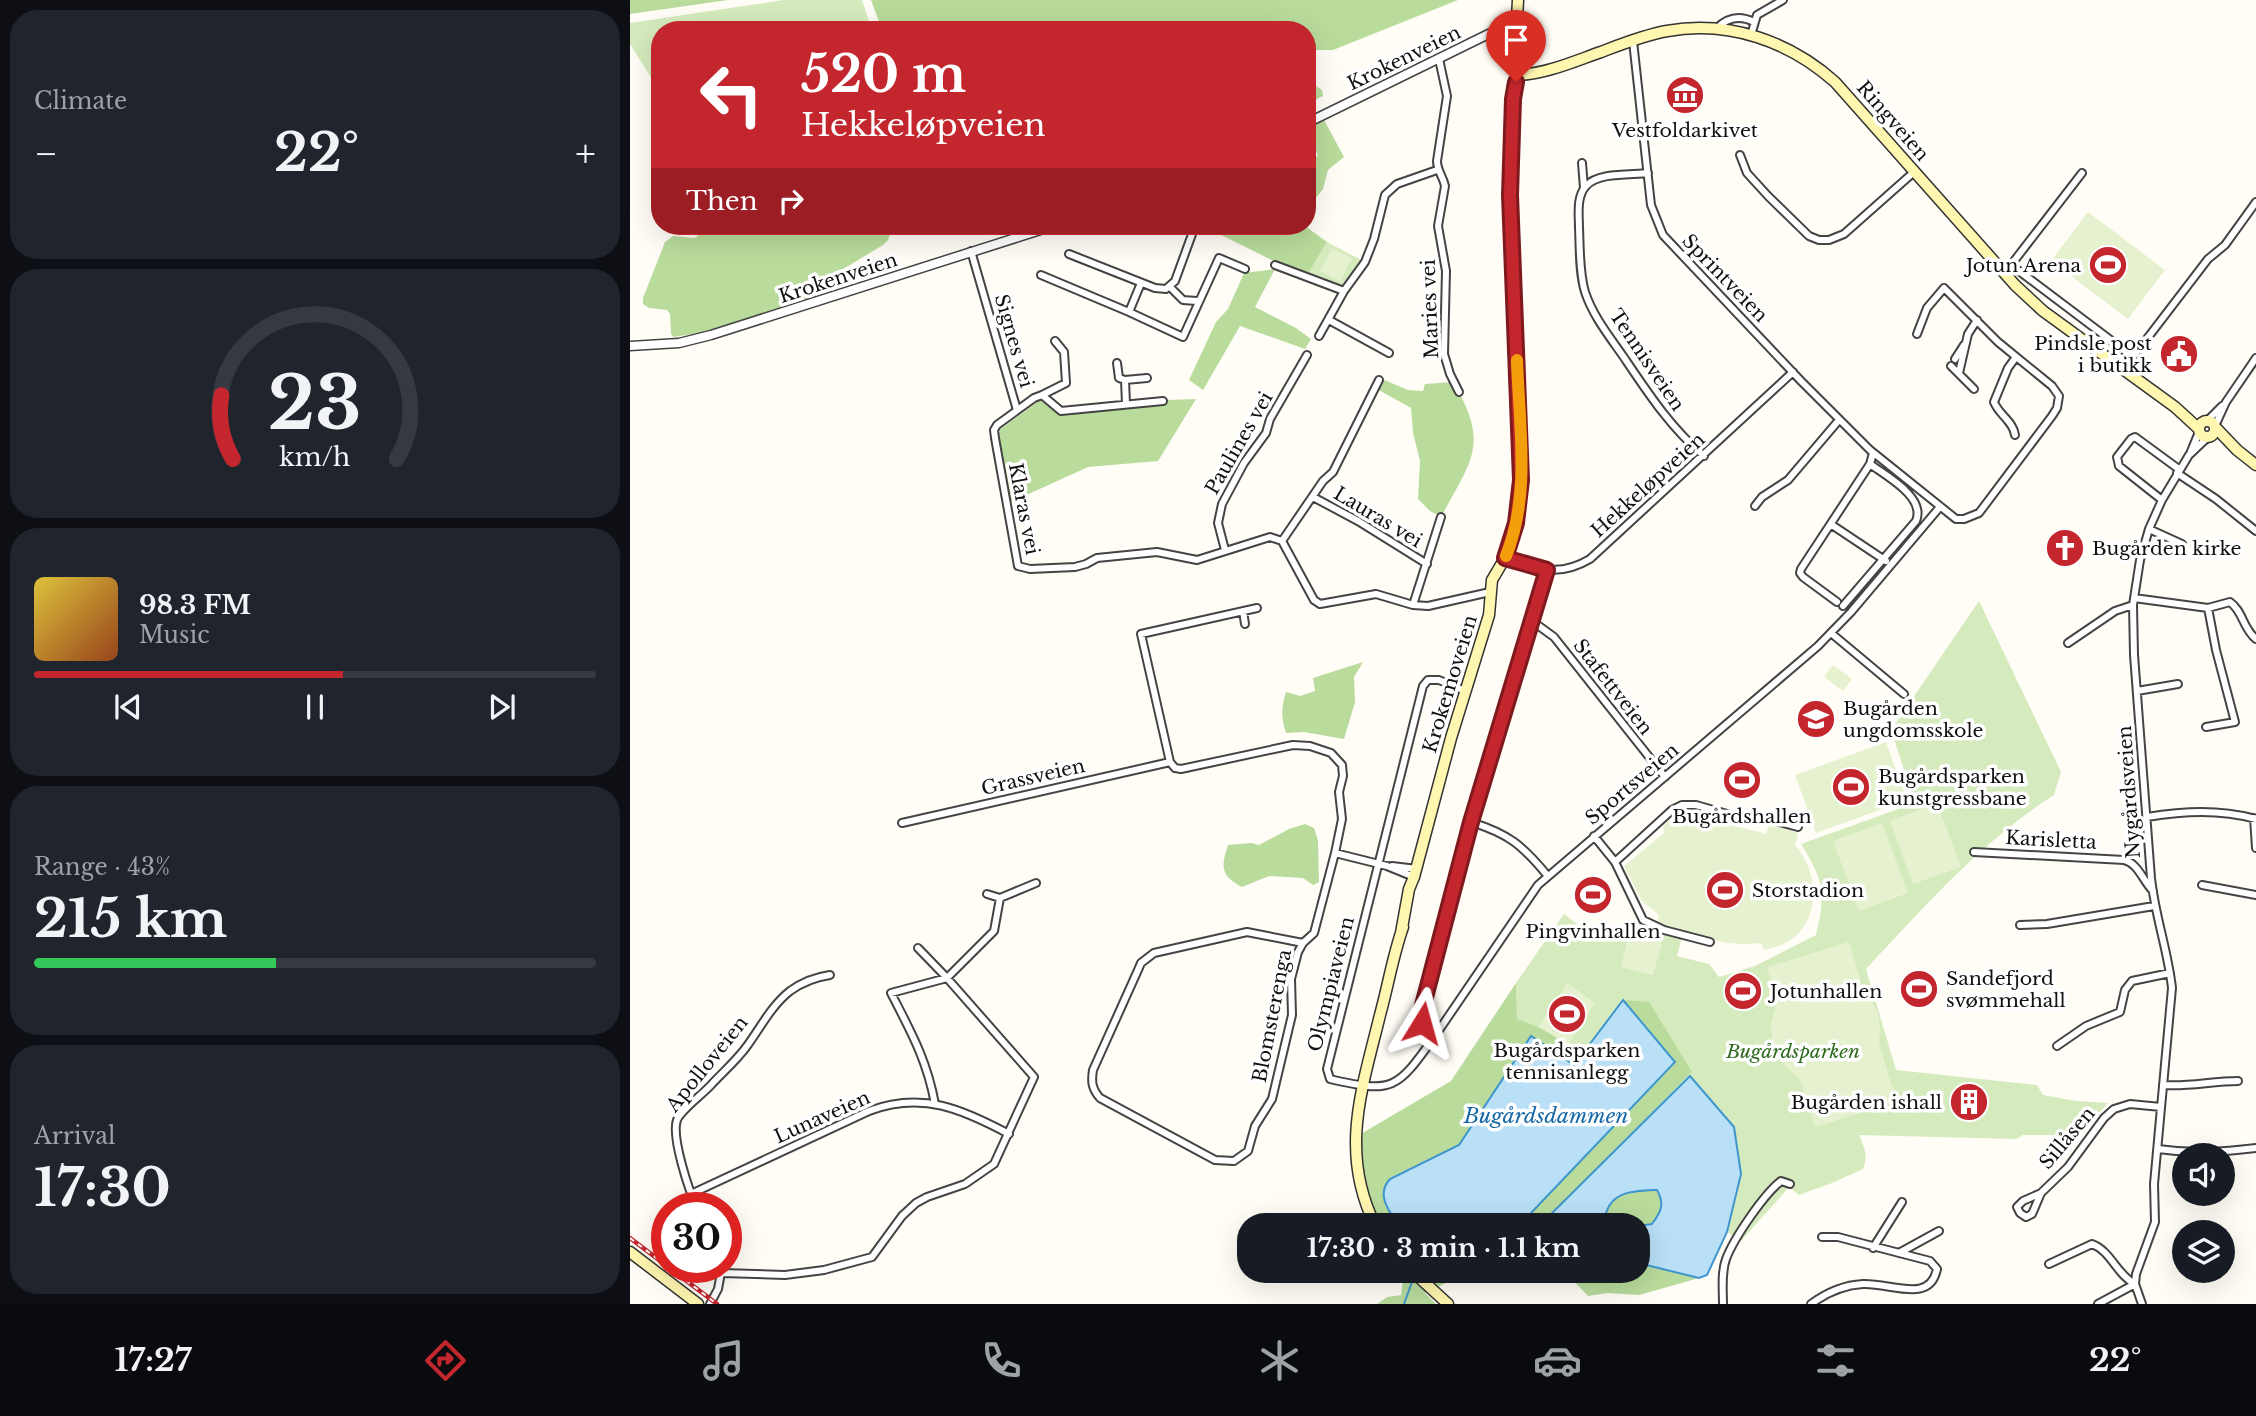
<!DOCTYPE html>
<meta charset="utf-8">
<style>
body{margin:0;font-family:"Libre Baskerville",serif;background:#20242c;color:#f1f3f6;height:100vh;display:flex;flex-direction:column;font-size:26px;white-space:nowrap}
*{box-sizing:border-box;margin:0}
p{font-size:23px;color:#9ea1a6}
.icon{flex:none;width:38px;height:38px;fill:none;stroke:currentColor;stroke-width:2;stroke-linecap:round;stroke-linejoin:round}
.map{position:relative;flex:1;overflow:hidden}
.panel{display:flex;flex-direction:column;gap:10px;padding:10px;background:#0d0f14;width:630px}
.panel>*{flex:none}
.guide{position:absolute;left:21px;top:21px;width:665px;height:214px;border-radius:28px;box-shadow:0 7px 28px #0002;background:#c4262e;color:#fff;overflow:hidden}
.controls{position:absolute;left:1542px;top:1143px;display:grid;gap:14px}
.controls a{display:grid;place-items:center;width:63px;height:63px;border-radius:50%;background:#171b24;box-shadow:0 7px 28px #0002;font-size:35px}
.speed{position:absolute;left:21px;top:1192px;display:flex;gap:14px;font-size:35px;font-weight:700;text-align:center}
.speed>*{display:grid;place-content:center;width:91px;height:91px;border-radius:50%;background:#171b24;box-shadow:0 7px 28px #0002;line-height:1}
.speed .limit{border:10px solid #d22;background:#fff;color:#111}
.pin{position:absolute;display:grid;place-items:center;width:60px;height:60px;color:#fff;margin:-72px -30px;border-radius:50% 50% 50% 0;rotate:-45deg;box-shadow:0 0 7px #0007}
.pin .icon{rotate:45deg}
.me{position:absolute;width:77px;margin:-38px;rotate:8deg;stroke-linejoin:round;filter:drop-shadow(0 0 5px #0008)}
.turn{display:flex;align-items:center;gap:24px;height:147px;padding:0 35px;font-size:32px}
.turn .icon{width:91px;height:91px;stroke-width:2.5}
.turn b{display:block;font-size:49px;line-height:60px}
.then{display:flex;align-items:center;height:66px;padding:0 35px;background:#0003;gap:14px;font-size:26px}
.big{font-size:52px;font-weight:800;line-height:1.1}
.panel .widget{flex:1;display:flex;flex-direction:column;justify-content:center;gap:10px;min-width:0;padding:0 24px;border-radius:28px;background:#20242c}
.panel .dial{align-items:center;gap:0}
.dial svg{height:182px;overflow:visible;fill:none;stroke:#363941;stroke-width:7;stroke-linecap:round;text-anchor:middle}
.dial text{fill:#f1f3f6;stroke:none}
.song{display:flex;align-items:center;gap:21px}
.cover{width:84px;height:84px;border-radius:10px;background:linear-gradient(135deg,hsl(50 70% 55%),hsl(20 70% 35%))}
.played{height:7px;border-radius:4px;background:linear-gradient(90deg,#c4262e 55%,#363941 55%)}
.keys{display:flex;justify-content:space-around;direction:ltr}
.heat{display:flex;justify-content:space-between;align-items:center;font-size:38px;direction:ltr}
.charge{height:10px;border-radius:5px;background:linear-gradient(90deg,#34c759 43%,#363941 0)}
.trip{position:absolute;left:607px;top:1213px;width:413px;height:70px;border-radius:28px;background:#171b24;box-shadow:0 7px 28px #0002;font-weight:800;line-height:70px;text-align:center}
.menu{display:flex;height:112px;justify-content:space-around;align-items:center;background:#090b0e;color:#9ea1a6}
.menu .icon{width:49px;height:49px}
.menu .current{color:#c4262e}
.menu b{font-size:32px;color:#f1f3f6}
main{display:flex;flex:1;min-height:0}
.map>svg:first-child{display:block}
</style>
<main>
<section class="panel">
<div class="widget"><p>Climate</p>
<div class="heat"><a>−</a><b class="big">22°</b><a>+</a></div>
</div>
<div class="widget dial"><svg viewBox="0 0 100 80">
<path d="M14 69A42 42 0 1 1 86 69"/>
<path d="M14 69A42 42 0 0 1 9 41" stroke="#c4262e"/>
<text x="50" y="56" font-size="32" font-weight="700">23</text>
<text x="50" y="72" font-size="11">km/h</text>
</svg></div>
<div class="widget">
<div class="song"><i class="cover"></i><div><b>98.3 FM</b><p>Music</p></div></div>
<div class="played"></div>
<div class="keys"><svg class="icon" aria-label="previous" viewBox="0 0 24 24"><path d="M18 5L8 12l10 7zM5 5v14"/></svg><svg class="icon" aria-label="pause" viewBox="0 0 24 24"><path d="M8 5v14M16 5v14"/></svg><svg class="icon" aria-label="next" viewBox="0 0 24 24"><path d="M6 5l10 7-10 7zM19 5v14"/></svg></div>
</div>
<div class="widget"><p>Range · 43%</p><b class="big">215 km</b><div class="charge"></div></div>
<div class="widget"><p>Arrival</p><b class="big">17:30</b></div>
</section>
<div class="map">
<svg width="1626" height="1304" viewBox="0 0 1626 1304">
<rect width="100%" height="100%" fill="#fffdf5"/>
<path fill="#d5ebbd" d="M154,0h78l10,30h-212v62l-30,-48v-21z
M697,242l38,20 -21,29 -38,-14z
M1349,601l82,171 -7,23c-72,46 -130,112 -188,174l30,101 141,15 6,10 33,6 32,2 -28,32h-57l-7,4 -157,-4c5,12 10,21 4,34l-31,14 -33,12 -10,-8 -48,54 -14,-9 14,-58 -7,-47 -111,-127 -43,58 -63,-39 -1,-36 48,-69 33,25 36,-12 49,10 -5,19 32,8 10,13 36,-11 61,-31c10,-42 8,-54 -15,-91l114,-41 -24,-73z"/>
<path fill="#b9dc9c" d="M0,0h98l-98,14z
M241,0h587l-125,50h-16l-10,3v-23h-425z
M677,80l15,10 1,6 -16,8z
M693,118l21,39 -16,13 -5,19 -16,20v-49l11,-4 -11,-31z
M69,226h194l-5,14 -5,5 -43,26 -20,23 -9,4 -107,34 -30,5 -3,-3 -1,-20 -3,-4 -18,-2 -6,-4v-6l22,-56 8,-6 21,2 4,-2z
M573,226h102l22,16 -21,35z
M645,269l-20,38 41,21 15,11 -6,10 -65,-23 -37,64 -14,-10 27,-58 12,-13 16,-36z
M752,379l26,11 15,1 2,-7 28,-2c37,62 19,77 -12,135l-11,-6 -12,-12 2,-38 -7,-28 -2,-25 -34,-19z
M566,399l-38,62 -70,6 -77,35 -13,-71 42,-31 19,14 108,-14z
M733,662l-9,15 1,25 -11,37 -40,-7 -18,1c-5,-15 -5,-26 0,-41l14,4 15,-5 -2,-13z
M675,824l9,4 4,12 1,42 -6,3 -10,-7 -34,-2 -27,11c-22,-11 -21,-21 -14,-42l23,-2 8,2 30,-16z
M886,983l1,36c25,8 45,20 63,39l-6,7 -43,-29 -72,109 -69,34 -5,6 6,29 7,11h-18l-16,-41 -5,-49 92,-54z
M993,1000l26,2 43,70 -149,152 -13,1 1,-12 144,-150z
M1027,1190c8,14 4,22 -5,34l-41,1 -7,-2c4,-32 26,-32 53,-33z
M1008,1263l61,15 -60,17 -32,-2 -19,3 -24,-25 74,-1z
M780,1271h61l-46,22 11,11h-59l10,-7 14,-2 2,-15z"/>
<path fill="#e6f2cf" d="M1458,212l77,58 -37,49 -77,-58z
M702,248l20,10 -12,23 -20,-10z
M1203,665l19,14 -9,12 -19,-14z
M1256,742l21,58 -91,33 -21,-58z
M1307,803l24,64 -48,17 -23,-63z
M1055,813l81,21 3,-10 29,9 -3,12c21,23 26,64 4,88 -9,10 -22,14 -35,17l-3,-7c-34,5 -72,-9 -104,-21l2,-7 -18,-15 -17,-34 40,-33 -1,-7 14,-12z
M1252,823l26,70 -49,18 -26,-70z
M999,934l33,9 -9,32 -32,-8z
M1219,942l14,47 9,12 6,13 2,14 -1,15 18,59 -82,25 -15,-48 -18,-16 -10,-19 -1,-21 6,-21 -10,-35z
M937,983l28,20 -27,42 -29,-19z"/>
<path fill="#b9e0f7" stroke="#3f96cf" stroke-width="2" d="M993,1000l52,62 -144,151 -1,12h-132c-10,-15 -22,-31 -8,-46l69,-34 72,-109 43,29z
M1060,1076l44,51 7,47 -14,58 -20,43 -8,3 -61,-15v-37l14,-2c9,-12 13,-20 5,-34 -26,1 -49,1 -53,32l7,3h-71z"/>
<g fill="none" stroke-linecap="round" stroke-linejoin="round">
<path stroke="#3f96cf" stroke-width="2" d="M774,1304l9,-25"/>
<g stroke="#444" stroke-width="10">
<path id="minor" d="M1087,28c11,-11 23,-13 37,-6
M1121,35l6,-20 26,-15
M1003,41l18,164 12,30 138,146 69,69 86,69h8l15,-6 73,-97 5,-8 2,-12 -7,-10 -54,-44 -54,-54 -17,20 -10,26
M809,59l8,37 -10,65c0,10 6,15 8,25l-7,40 8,45 -2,83 6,20 9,18
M1110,155l7,18 21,23 41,40 10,4h10l15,-6 70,-62
M952,163l2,25
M1018,173c-17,2 -50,-1 -62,13 -10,11 -7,29 -7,42 1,20 0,44 6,64 8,24 24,44 38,64 25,37 47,71 81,100
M341,251l46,159
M439,254l86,34 11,1 9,-8 20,-55
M645,265l69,26
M1381,265l71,-92
M1374,273l7,-8 122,92 75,-98 17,-14 31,-43
M411,275l88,37 12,-29
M540,287l13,13 14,1
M499,312l54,25 36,-79 26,11
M699,320l60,33
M689,336l25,-45 21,-29 9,-23 11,-44 12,-11 40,-14
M1325,359l9,-14
M487,363l2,15 6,2 22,-2
M1321,366l23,23
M1329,373l9,-39 9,-14
M495,380l1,24
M412,395l24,-12 -2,-31 -9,-11
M533,401l-102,10 -19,-16 -8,3 -37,27 -3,5 1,8 23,128 12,3 45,-2 11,-3 11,-6 60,-6 40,8 73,-23 12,4 32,59 6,4 56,-10 37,11 15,1 62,-14
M1577,421l15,-15
M1585,426l11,-24 30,-44
M1385,435c-2,-14 -16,-20 -21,-33l14,-34 8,-11
M1560,454l9,-22
M1547,473l39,26 40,32
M683,497l45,24 69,43
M1532,500l-43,-34 -2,-9 14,-18 4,-2 45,33
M1125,506l7,-9 26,-17 51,-60
M1202,525l54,36
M1519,529l33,15
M652,541l41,-60 10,-9 46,-92
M595,550l-7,-27 4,-19 22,-41 22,-30 4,-14 37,-64
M875,558c33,10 53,20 85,1l203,-187
M1504,598l74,10 22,-6c13,9 13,27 26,37
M1207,602l-34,-25 -3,-4 1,-4 69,-105 3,-11
M783,605l28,-88
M1213,606l73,-85c10,-24 -30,-45 -46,-57
M627,608l-116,26 29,128 5,6 6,1 112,-24 17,1 21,7 11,12 1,11 -4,16 3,27 -7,34 52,13 27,11
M613,611l2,13
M902,621l22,16 111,140
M1201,633l73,61
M1438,643l47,-32 18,-6
M835,691l-26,-11h-11l-5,6 -96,383 3,10c64,15 67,10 105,-43l103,-151 280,-239 33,-34 88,-104
M1507,691l41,-7
M1576,727l29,-5 -19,-72 -8,-42
M1517,817c37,-6 72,-8 109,2
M1624,818l2,30
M841,822c38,12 51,23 76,53
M272,823l268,-61
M964,836l21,26 28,58 21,10 46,12
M1344,852l150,8c14,3 19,21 29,31
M985,862l57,-52 10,-5h14l38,11 28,1 36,10
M762,866l25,3
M1572,885l54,10
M357,894l13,4 36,-15
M1390,925l27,-1 107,-18
M673,943l-56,-11 -93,21 -13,10 -3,7 -45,100c-2,12 -1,19 7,28l115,62 19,1 14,-10 7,-25 17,-27 20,-84 -1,-36 7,-27 5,-9 11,-10 21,-80
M288,948l29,30 47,-47 6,-33
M805,1036l-13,-13v-14l49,-187 76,-251
M1427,1046l29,-20 34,-14 5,-22 7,-9 38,-8
M1533,1085c26,2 49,-4 75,-4
M1528,1149c34,5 64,3 98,-1
M1411,1193l-9,21 -6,3 -6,-4 -3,-6 6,-6 18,-8 27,-26 36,-49 10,-9 16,-5 31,3
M61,1194l178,-83c53,-20 93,-2 140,23
M67,1208c-8,-17 -26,-71 -20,-88 4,-10 26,-26 34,-35 12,-13 26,-25 36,-39 14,-19 24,-40 43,-55 11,-8 26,-14 40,-16
M1243,1248l29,-46
M1269,1253l40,-22
M1419,1264l43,-20c19,7 25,31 43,40l-37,20
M92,1273l63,2 39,-5 48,-13 30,-41 14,-13 11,-6 38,-13 29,-20 40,-87 -87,-99 -56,15c20,39 36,67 44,111
M80,1304l8,-15 4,-22
M1093,1304c0,-15 -2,-31 3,-45 8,-21 38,-65 55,-78l9,3
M1181,1304c15,-11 33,-19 52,-20 29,-1 67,20 74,-15l-7,-8 -92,-24h-16
M1512,1304l-7,-20 1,-10 19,-52 -1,-38 18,-196c-4,-37 -17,-72 -21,-110l-17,-223 -1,-50 7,-45 9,-31 13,-29 27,-45 19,-18"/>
</g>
<g stroke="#444" stroke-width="11">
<path id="tertiary" d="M677,123l202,-99h7
M0,346l49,-3 32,-8 342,-109"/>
</g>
<g stroke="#333" stroke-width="13">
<path id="secondary" d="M888,75c28,-1 57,-14 83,-23 21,-8 43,-17 66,-21 62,-11 122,10 168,51l180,203 28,26 132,96 24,22
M1569 429a8 8 0 1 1 16 0a8 8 0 1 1-16 0Z
M1586,428l21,22 19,15
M771,933l8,-44 5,-12 37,-139 38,-123 3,-35 13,-22 9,-25 6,-36 2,-36 -12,-266 3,-96 5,-24 -3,-18 3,-57
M745,1225c-36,-73 -13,-136 5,-210 8,-29 13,-60 23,-88
M0,1252l68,52
M781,1270l37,34"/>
</g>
<use href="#minor" stroke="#fff" stroke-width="6"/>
<use href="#tertiary" stroke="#fff" stroke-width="8"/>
<use href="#secondary" stroke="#fff6b0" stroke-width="10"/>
<g stroke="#c4262e" stroke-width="4.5">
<path id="rail" d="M0,1238l87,66"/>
</g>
<use href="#rail" stroke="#fff" stroke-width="2" stroke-dasharray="5" stroke-linecap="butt"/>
</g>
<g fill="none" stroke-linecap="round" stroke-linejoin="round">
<g stroke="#7f191e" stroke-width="18">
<path id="route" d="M792,1023v-14l49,-187 76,-252 -42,-12 11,-35 5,-43 -11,-285 3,-96 3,-17"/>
</g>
<use href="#route" stroke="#c4262e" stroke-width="12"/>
<path stroke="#f59e0b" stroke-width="12" d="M876,556c25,-62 13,-131 11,-196"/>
</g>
<defs>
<g id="museum-disc" transform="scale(2.0125)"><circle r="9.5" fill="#c4262e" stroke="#fff"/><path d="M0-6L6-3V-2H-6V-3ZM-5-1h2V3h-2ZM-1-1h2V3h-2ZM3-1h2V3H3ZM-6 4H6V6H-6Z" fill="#fff"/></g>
<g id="stadium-disc" transform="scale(2.0125)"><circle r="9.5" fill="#c4262e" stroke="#fff"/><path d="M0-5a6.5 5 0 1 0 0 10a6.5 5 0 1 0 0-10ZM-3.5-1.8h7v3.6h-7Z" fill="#fff"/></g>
<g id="civic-disc" transform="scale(2.0125)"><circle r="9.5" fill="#c4262e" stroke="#fff"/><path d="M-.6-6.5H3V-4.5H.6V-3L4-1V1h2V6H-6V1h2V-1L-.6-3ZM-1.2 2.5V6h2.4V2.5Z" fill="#fff"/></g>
<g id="church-disc" transform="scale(2.0125)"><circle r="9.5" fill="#c4262e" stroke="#fff"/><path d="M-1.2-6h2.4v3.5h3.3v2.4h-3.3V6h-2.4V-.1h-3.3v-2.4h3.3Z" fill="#fff"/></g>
<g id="school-disc" transform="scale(2.0125)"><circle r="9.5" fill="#c4262e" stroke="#fff"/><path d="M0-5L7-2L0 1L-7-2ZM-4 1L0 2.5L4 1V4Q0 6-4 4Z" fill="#fff"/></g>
<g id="building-disc" transform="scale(2.0125)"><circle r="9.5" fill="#c4262e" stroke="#fff"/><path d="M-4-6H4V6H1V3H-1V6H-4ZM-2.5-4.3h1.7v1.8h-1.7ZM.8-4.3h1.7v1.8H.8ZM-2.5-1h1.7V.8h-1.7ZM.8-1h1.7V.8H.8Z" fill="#fff"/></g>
</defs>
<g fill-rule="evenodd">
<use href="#museum-disc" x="1055" y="95"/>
<use href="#stadium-disc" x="1478" y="265"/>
<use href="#civic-disc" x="1549" y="354"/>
<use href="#church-disc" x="1435" y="548"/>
<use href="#school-disc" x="1186" y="719"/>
<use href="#stadium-disc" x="1112" y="780"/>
<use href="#stadium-disc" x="1221" y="787"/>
<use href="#stadium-disc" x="1095" y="890"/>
<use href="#stadium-disc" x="963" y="895"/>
<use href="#stadium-disc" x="1289" y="989"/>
<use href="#stadium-disc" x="1113" y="991"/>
<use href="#stadium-disc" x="937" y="1014"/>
<use href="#building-disc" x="1339" y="1102"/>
</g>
<g text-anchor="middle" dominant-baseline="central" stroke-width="7" stroke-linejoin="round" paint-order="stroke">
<g font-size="19" fill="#111" stroke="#fff">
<text transform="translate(774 58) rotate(-26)">Krokenveien</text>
<text transform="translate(1263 121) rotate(49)">Ringveien</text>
<text transform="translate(208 278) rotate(-18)">Krokenveien</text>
<text transform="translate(1095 278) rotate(46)">Sprintveien</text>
<text transform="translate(800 309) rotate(-92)">Maries vei</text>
<text transform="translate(384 341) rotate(74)">Signes vei</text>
<text transform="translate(1017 360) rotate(56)">Tennisveien</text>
<text transform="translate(609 443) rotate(-60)">Paulines vei</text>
<text transform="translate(1018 485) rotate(-42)">Hekkeløpveien</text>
<text transform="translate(394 509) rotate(79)">Klaras vei</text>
<text transform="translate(748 517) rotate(31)">Lauras vei</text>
<text transform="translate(820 684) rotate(-73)">Krokemoveien</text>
<text transform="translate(983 687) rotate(52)">Stafettveien</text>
<text transform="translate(403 777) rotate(-13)">Grassveien</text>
<text transform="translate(1002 784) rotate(-40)">Sportsveien</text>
<text transform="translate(1499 792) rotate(-94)">Nygårdsveien</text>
<text transform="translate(1421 840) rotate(3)">Karisletta</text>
<text transform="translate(701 984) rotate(-76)">Olympiaveien</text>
<text transform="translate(642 1016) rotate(-79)">Blomsterenga</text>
<text transform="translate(77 1064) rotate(-51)">Apolloveien</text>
<text transform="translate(192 1117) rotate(-24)">Lunaveien</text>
<text transform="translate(1437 1138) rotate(-50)">Sillåsen</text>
</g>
<g font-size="19" fill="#111" stroke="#fff" text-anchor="start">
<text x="1055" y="130" text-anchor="middle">Vestfoldarkivet</text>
<text x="1451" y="265" text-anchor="end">Jotun Arena</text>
<text x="1522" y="343" text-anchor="end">Pindsle post<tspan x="1522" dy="22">i butikk</tspan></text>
<text x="1462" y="548">Bugården kirke</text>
<text x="1213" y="708">Bugården<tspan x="1213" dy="22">ungdomsskole</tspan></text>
<text x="1248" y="776">Bugårdsparken<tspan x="1248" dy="22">kunstgressbane</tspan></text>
<text x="1112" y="816" text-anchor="middle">Bugårdshallen</text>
<text x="1122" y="890">Storstadion</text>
<text x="963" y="931" text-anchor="middle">Pingvinhallen</text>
<text x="1316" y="978">Sandefjord<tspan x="1316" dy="22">svømmehall</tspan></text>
<text x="1140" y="991">Jotunhallen</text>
<text x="937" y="1050" text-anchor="middle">Bugårdsparken<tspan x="937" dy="22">tennisanlegg</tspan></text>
<text x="1312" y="1102" text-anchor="end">Bugården ishall</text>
</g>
<g font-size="19" font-style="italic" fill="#2f6b1f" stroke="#fff">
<text x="1163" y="1051">Bugårdsparken</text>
</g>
<g font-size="21" font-style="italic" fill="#1768a6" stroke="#fff">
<text x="916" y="1116">Bugårdsdammen</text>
</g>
</g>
</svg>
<div class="controls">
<a><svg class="icon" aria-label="sound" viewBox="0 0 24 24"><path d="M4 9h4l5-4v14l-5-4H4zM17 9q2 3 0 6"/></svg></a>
<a><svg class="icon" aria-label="layers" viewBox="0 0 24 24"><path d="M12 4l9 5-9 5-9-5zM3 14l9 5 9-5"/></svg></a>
</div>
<div class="speed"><div class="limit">30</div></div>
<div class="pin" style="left:886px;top:82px;background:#d93025"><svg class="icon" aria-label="arrive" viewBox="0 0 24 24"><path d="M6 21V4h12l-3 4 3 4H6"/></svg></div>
<svg class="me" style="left:792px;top:1023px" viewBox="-20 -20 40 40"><path d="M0-17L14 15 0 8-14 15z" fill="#c4262e" stroke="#fff" stroke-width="4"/></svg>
<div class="trip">17:30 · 3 min · 1.1 km</div>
<div class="guide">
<div class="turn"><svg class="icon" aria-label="left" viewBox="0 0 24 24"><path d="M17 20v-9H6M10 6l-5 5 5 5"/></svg><div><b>520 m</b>Hekkeløpveien</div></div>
<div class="then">Then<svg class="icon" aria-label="right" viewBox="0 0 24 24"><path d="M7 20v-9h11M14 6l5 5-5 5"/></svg></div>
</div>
</div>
</main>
<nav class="menu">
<b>17:27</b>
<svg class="icon current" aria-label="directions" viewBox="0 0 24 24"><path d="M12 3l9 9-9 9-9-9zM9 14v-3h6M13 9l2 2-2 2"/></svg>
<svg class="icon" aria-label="music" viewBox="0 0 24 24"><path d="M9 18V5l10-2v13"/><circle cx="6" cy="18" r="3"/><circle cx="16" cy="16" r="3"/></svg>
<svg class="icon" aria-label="phone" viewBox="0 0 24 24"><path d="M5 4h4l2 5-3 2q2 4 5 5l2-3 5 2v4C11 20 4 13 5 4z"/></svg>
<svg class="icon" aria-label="climate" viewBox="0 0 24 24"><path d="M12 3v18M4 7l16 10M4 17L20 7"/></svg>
<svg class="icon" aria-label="car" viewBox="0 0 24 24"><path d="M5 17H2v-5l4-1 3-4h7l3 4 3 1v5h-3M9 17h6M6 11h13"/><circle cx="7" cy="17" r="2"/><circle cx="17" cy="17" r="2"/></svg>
<svg class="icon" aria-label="filters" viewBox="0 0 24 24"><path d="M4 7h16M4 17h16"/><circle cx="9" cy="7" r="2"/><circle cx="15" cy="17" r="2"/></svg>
<b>22°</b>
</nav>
